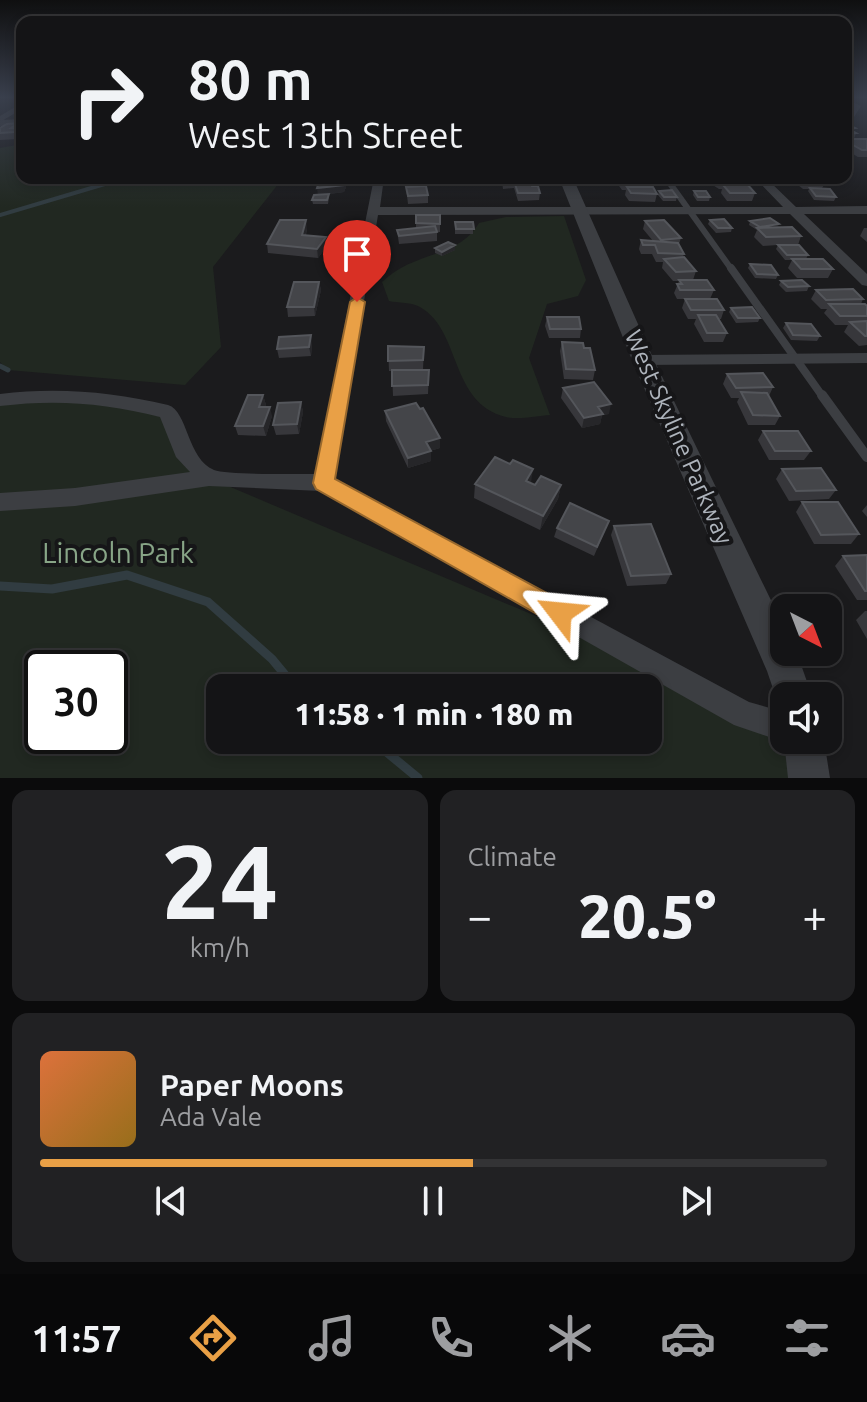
<!DOCTYPE html>
<meta charset="utf-8">
<style>
body{margin:0;font-family:Ubuntu,sans-serif;background:#212123;color:#f1f3f6;height:100vh;display:flex;flex-direction:column;font-size:30px;white-space:nowrap}
*{box-sizing:border-box;margin:0}
p{font-size:26px;color:#9d9ea1}
.icon{flex:none;width:44px;height:44px;fill:none;stroke:currentColor;stroke-width:2;stroke-linecap:round;stroke-linejoin:round}
.map{position:relative;height:778px;overflow:hidden}
.side{display:flex;flex-direction:column;gap:12px;padding:12px;background:#0b0b0c;flex:1}
.side>*{flex:none}
.top-card{position:absolute;left:16px;top:16px;width:836px;height:168px;border-radius:16px;box-shadow:0 4px 12px #0003,0 0 0 2px #333335;background:#141416;color:#f1f3f6;overflow:hidden}
.needle{width:52px;rotate:138deg}
.controls{position:absolute;left:770px;top:594px;display:grid;gap:16px}
.controls a{display:grid;place-items:center;width:72px;height:72px;border-radius:16px;background:#141416;box-shadow:0 4px 12px #0003,0 0 0 2px #333335;font-size:40px}
.speed{position:absolute;left:24px;top:650px;display:flex;gap:16px;font-size:40px;font-weight:700;text-align:center}
.speed>*{display:grid;place-content:center;width:104px;height:104px;border-radius:50%;background:#141416;box-shadow:0 4px 12px #0003,0 0 0 2px #333335;line-height:1}
.speed .limit{border:4px solid #111;border-radius:12px;background:#fff;color:#111}
.pin{position:absolute;display:grid;place-items:center;width:68px;height:68px;color:#fff;margin:-82px -34px;border-radius:50% 50% 50% 0;rotate:-45deg;box-shadow:0 0 8px #0007}
.pin .icon{rotate:45deg}
.me{position:absolute;width:88px;margin:-44px;rotate:299deg;stroke-linejoin:round;filter:drop-shadow(0 0 6px #0008)}
.turn{display:flex;align-items:center;gap:28px;height:168px;padding:0 40px;font-size:36px}
.turn .icon{width:104px;height:104px;stroke-width:2.5}
.turn b{display:block;font-size:56px;line-height:68px}
.big{font-size:60px;font-weight:800;line-height:1.1}
.side .card{flex:1;display:flex;flex-direction:column;justify-content:center;gap:12px;min-width:0;padding:0 28px;border-radius:16px;background:#212123}
.side .dial{align-items:center;gap:0}
.dial b{font-size:104px;line-height:1}
.song{display:flex;align-items:center;gap:24px}
.cover{width:96px;height:96px;border-radius:12px;background:linear-gradient(135deg,hsl(20 70% 55%),hsl(40 70% 35%))}
.played{height:8px;border-radius:4px;background:linear-gradient(90deg,#e9a046 55%,#333335 55%)}
.keys{display:flex;justify-content:space-around;direction:ltr}
.heat{display:flex;justify-content:space-between;align-items:center;font-size:44px;direction:ltr}
.side .tiles{flex:1;display:grid;gap:12px;grid-template-columns:1fr 1fr}
.card:last-child{grid-column:span 2}
.trip{position:absolute;left:206px;top:674px;width:456px;height:80px;border-radius:16px;background:#141416;box-shadow:0 4px 12px #0003,0 0 0 2px #333335;font-weight:800;line-height:80px;text-align:center}
.menu{display:flex;height:128px;justify-content:space-around;align-items:center;background:#080809;color:#9d9ea1}
.menu .icon{width:56px;height:56px}
.menu .current{color:#e9a046}
.menu b{font-size:36px;color:#f1f3f6}
.map>svg:first-child{display:block}
</style>
<div class="map">
<svg width="867" height="778" viewBox="0 0 867 778">
<rect width="100%" height="100%" fill="#1b1b1d"/>
<path fill="#212821" fill-rule="evenodd" d="M22,144v34h261l-70,89 8,80 -36,38 -177,-15 -8,-8v-214z
M564,216l22,64 -8,16 -31,8 -18,54 21,57c-13,1 -31,5 -44,2 -57,-14 -44,-86 -86,-110 -8,-5 -22,-4 -31,-6l-7,-19c33,-32 76,-23 97,-59l27,-6z
M38,394l130,18 41,66 575,243v19l25,38h-809v-378zM42,668h68v68h-68zM220,688h428v52h-428z"/>
<g fill="none" stroke-linecap="round" stroke-linejoin="round">
<path stroke="#313c41" stroke-width="4" d="M0,215l125,-37"/>
<path stroke="#313c41" stroke-width="5" d="M0,366l8,4"/>
<path stroke="#313c41" stroke-width="9" d="M0,586l52,3 75,-14 81,27 64,57 24,29
M372,740l46,38"/>
<path stroke="#3c3e42" stroke-width="5" d="M0,119l22,-13"/>
<path stroke="#3c3e42" stroke-width="6" d="M666,178l66,92"/>
<path stroke="#3c3e42" stroke-width="8" d="M731,268l92,129"/>
<path stroke="#3c3e42" stroke-width="10" d="M822,395l45,62"/>
<path fill="#3c3e42" fill-rule="evenodd" d="M846,99l15,7 -7,11 -8,-1v-6l3,1 3,-4 -6,-3z
M22,119v6l-22,1v-6z
M374,178h10l-4,29h403l-28,-29h11l30,29 71,-1v8h-63l63,60v12l-5,-1 -72,-71 -412,1 -43,264 414,223 35,10v28h4l-4,2 -50,-17 -413,-234 -112,-5 -134,20 -75,5v-18l75,-5 115,-16 -14,-15 -16,-40c-53,-14 -105,-18 -160,-11v-12c58,-7 112,-2 168,11 20,6 19,54 46,65 12,5 83,4 101,4z
M867,353v10l-224,2 -9,-5 9,-5z"/>
<path fill="#3c3e42" fill-rule="evenodd" d="M559,178h14l81,182 130,267v25h12l2,4 14,40h-28v15l-4,-2 -13,-38 -135,-311z
M784,740h40l6,38h-42z"/>
</g>
<path fill="#37373b" d="M18,123l4,8v5l-4,3 -18,1v-12z
M846,124l9,4 -2,4 3,1 -2,6h13v18h-9l-12,-7z
M499,178h30l3,8 8,7 -1,7 -21,1 -4,-13 -11,1 -1,-8h-2z
M614,178h26l4,4 -2,5 15,7 -2,8 -26,-1 -4,-6 1,-5h-4l-8,-11z
M683,178h16l1,2 -1,4h-14l-2,-4z
M710,178h29l3,3 -1,4 14,8 -3,8h-25l-6,-8 1,-4h-3l-11,-7z
M795,178l29,7 -2,3 14,9 -2,4 -20,-1 -6,-9 1,-2h-6l-10,-8z
M345,179l1,8 -2,5 -16,2 1,4 -1,6h-15l-1,-4 6,-6z
M406,187l22,8v8l-20,1z
M659,191l18,6 -1,4h-13l-5,-6z
M694,191l16,6 -1,4h-12l-4,-6z
M416,215h24v17h-3v9l-38,3 -2,-14 19,-2z
M710,220l22,8 -1,4 -15,1 -8,-9z
M645,221l36,17 -2,6 5,10 -1,3 13,14 -3,9 21,10 -4,9 14,11 -3,9h-2l8,14 -4,9h-19l-10,-18 2,-5h-8l-6,-11 3,-9h-8l-3,-6 5,-12h-6l-11,-13 1,-6h-7l-4,-8h-11l-2,-5 2,-9 12,1 -10,-12z
M750,221l28,7 23,8 -3,9 10,10 -2,4 27,10 -5,9h-31l-9,-10 4,-8h-7l-9,-11 2,-4 -15,1 -9,-9 3,-7 -8,-5z
M455,222h18v12h-18z
M864,228h3v14l-7,-6z
M307,229l-1,6 20,2 1,9 -9,12 -50,-5 -1,-9z
M435,248l20,2 -13,6 -7,-3z
M750,264l28,11 -2,4 -21,-1 -7,-10z
M781,281l28,5 -2,5 -21,1 -7,-7z
M319,282l2,8 -6,26 -27,1 -1,-10z
M816,290l47,9 -2,5 6,2v39l-8,1 -15,-14 4,-7h-13l-11,-12 3,-4h-6l-10,-10z
M731,308l29,10 -2,4 -22,1 -7,-11z
M547,317l34,12 -1,9h-31l-4,-12z
M786,323l34,13 -3,5 -26,-1 -8,-12z
M562,342l22,6 11,22 -2,10 -29,-1 -4,-28z
M312,344l-1,12 -32,2 -2,-9z
M388,346l36,1 -1,23h6l-1,24 -35,2 -1,-25h-3z
M727,374l46,13 -4,9 11,20 -5,9h-27l-11,-23 2,-4h-8l-8,-14z
M563,388l46,26 -7,1 -2,9 -18,4 -21,-30z
M263,395l3,10 -1,2 7,9 -6,20 -28,-1 -3,-9z
M301,402l2,10 -4,22 -23,1 -3,-10z
M420,409l20,29v10l-10,3 1,10 -23,7 -22,-47 -1,-10z
M763,431l48,20 -7,9h-35l-11,-20z
M782,469l54,21 -7,9 -40,2 -13,-22z
M531,483l4,2h26l-3,14 -18,31 -66,-32 1,-14z
M802,502l57,32 -8,10h-37l-18,-32z
M867,505v12l-5,-6z
M609,521l-15,35 -40,-19 3,-9z
M614,526l57,48 -5,10 -39,2 -16,-51z
M867,555v45h-10l-22,-34 8,-10z
M865,611h2v28l-11,-19z"/>
<path fill="#262629" d="M18,123l4,8v5l-4,3 -7,-11z
M345,179l1,8 -2,5 -26,4 -1,-8z
M306,220l1,9 -4,14 -1,-8z
M779,224l-1,4 -19,2 1,-3z
M326,237l1,9 -9,12 -1,-9z
M455,245v5l-13,6v-4z
M319,282l2,8 -6,26 -1,-9z
M311,335l1,9 -1,12 -2,-9z
M263,395l3,10 -4,11 -3,-9z
M301,402l2,10 -4,22 -2,-10z
M611,404l-2,10 -7,1 -2,9 -18,4 2,-10 14,-11z
M270,407l2,9 -6,20 -3,-10z
M440,438v10l-14,4v-10z
M431,451v10l-23,7v-10z
M533,469l-2,14 -5,-2z
M561,485l-3,14 -18,31 3,-14z"/>
<path fill="#444549" stroke="#54565b" stroke-width="2" d="M18,123l-7,5h10l-6,4 -15,1v-5l7,-4z
M846,124l9,4 -7,1 8,4 -10,1z
M846,139h21v11h-5l-16,-9z
M503,178h26l3,8h6l2,7h-22l-4,-12h-10z
M620,178h20l4,4 -20,1z
M685,178h14l1,2h-14z
M716,178h23l3,3h-20z
M796,178h18l10,7h-19z
M320,179h25l-1,6 -27,3z
M723,185h25l7,8h-25z
M426,186l2,9 -20,1 -2,-9z
M627,187h26l4,7 -26,-1z
M810,188l20,1 6,8 -20,-1z
M672,190l5,7h-13l-5,-6z
M694,191h12l4,6h-12z
M329,194l-2,6h-15l2,-5z
M416,215h24v9l-24,-1z
M770,218l9,6 -19,3 -10,-6z
M724,219l8,9h-14l-8,-8z
M280,220h26l-4,15 24,2 -9,12 -50,-5z
M664,220l17,18 -20,2 -16,-19z
M455,222h18l1,7h-18z
M435,226l2,6 -38,4 -2,-6z
M792,227l9,9 -35,1 -9,-9z
M641,240l37,3 6,11 -26,-1 -3,-8h-12z
M448,242l7,3 -13,7 -7,-4z
M778,245h21l9,10h-21z
M684,257l12,14 -20,1 -12,-13z
M792,259h31l10,10h-32z
M750,264l21,1 7,10 -21,-1z
M679,280h28l7,10h-34l-3,-6h5z
M802,280l7,6 -21,1 -7,-6z
M294,282h25l-5,25h-27z
M853,289l10,10 -37,1 -10,-10z
M685,299h32l7,11h-33z
M829,304h36l2,2v10h-27z
M752,307l8,11h-22l-7,-10z
M698,315h18l11,18h-20z
M547,317h32l2,12h-31z
M867,321v15h-2l-15,-14z
M786,323l25,1 9,12 -27,-1z
M311,335l-2,12 -32,2 2,-12z
M562,342l21,1 1,5h6l5,22 -29,-1z
M388,346l36,1 -1,13 -35,1z
M392,370h37l-1,15 -36,1z
M763,373l10,14 -37,1 -9,-14z
M594,382l17,22 -13,3 5,7 -19,4 -21,-30z
M741,392l26,1 13,23 -27,-1z
M248,395h15l-4,12h11l-7,19h-28z
M301,402l-4,22 -24,1 5,-22z
M416,403l4,6 3,-1 17,30 -14,4 5,9 -23,7 -23,-47z
M763,431h35l13,20h-36z
M495,457l15,7 3,-4 20,9 -7,12 9,4 6,-9 20,9 -18,31 -68,-32z
M821,468l15,22 -40,1 -14,-22z
M802,502h36l21,32 -38,1z
M570,503l39,18 -12,26 -40,-19z
M651,524l20,50 -40,2 -17,-50z
M867,555v36h-2l-22,-35z"/>
<linearGradient id="sky" x2="0" y2="1"><stop stop-color="#0f0f10"/><stop offset="0.47" stop-color="#393f4c"/><stop offset="1" stop-color="#393f4c" stop-opacity="0"/></linearGradient>
<rect width="867" height="207" fill="url(#sky)"/>
<path fill="#e9a046" stroke="#97682e" stroke-width="2" d="M357,297l8,5 -30,177 234,126 4,8 -4,9 -9,4 -9,-4 -235,-133 -3,-6 37,-181z"/>
<g text-anchor="middle" dominant-baseline="central" stroke-width="8" stroke-linejoin="round" paint-order="stroke">
<g font-size="24" fill="#aeb4bc" stroke="#161618">
<text transform="translate(679 437) rotate(66)">West Skyline Parkway</text>
</g>
<g font-size="28" fill="#88a587" stroke="#161618">
<text x="118" y="552">Lincoln Park</text>
</g>
</g>
</svg>
<div class="controls">
<a><svg class="needle" viewBox="-14 -14 28 28"><path d="M0-13l5 13h-10z" fill="#e53935"/><path d="M0 13l5-13h-10z" fill="#9d9ea1"/></svg></a>
<a><svg class="icon" aria-label="sound" viewBox="0 0 24 24"><path d="M4 9h4l5-4v14l-5-4H4zM17 9q2 3 0 6"/></svg></a>
</div>
<div class="speed"><div class="limit">30</div></div>
<div class="pin" style="left:357px;top:302px;background:#d93025"><svg class="icon" aria-label="arrive" viewBox="0 0 24 24"><path d="M6 21V4h12l-3 4 3 4H6"/></svg></div>
<svg class="me" style="left:560px;top:613px" viewBox="-20 -20 40 40"><path d="M0-17L14 15 0 8-14 15z" fill="#e9a046" stroke="#fff" stroke-width="4"/></svg>
<div class="trip">11:58 · 1 min · 180 m</div>
<div class="top-card">
<div class="turn"><svg class="icon" aria-label="right" viewBox="0 0 24 24"><path d="M7 20v-9h11M14 6l5 5-5 5"/></svg><div><b>80 m</b>West 13th Street</div></div>
</div>
</div>
<section class="side">
<div class="tiles">
<div class="card dial"><b>24</b><p>km/h</p></div>
<div class="card"><p>Climate</p>
<div class="heat"><a>−</a><b class="big">20.5°</b><a>+</a></div>
</div>
<div class="card">
<div class="song"><i class="cover"></i><div><b>Paper Moons</b><p>Ada Vale</p></div></div>
<div class="played"></div>
<div class="keys"><svg class="icon" aria-label="previous" viewBox="0 0 24 24"><path d="M18 5L8 12l10 7zM5 5v14"/></svg><svg class="icon" aria-label="pause" viewBox="0 0 24 24"><path d="M8 5v14M16 5v14"/></svg><svg class="icon" aria-label="next" viewBox="0 0 24 24"><path d="M6 5l10 7-10 7zM19 5v14"/></svg></div>
</div>
</div>
</section>
<nav class="menu">
<b>11:57</b>
<svg class="icon current" aria-label="directions" viewBox="0 0 24 24"><path d="M12 3l9 9-9 9-9-9zM9 14v-3h6M13 9l2 2-2 2"/></svg>
<svg class="icon" aria-label="music" viewBox="0 0 24 24"><path d="M9 18V5l10-2v13"/><circle cx="6" cy="18" r="3"/><circle cx="16" cy="16" r="3"/></svg>
<svg class="icon" aria-label="phone" viewBox="0 0 24 24"><path d="M5 4h4l2 5-3 2q2 4 5 5l2-3 5 2v4C11 20 4 13 5 4z"/></svg>
<svg class="icon" aria-label="climate" viewBox="0 0 24 24"><path d="M12 3v18M4 7l16 10M4 17L20 7"/></svg>
<svg class="icon" aria-label="car" viewBox="0 0 24 24"><path d="M5 17H2v-5l4-1 3-4h7l3 4 3 1v5h-3M9 17h6M6 11h13"/><circle cx="7" cy="17" r="2"/><circle cx="17" cy="17" r="2"/></svg>
<svg class="icon" aria-label="filters" viewBox="0 0 24 24"><path d="M4 7h16M4 17h16"/><circle cx="9" cy="7" r="2"/><circle cx="15" cy="17" r="2"/></svg>
</nav>
